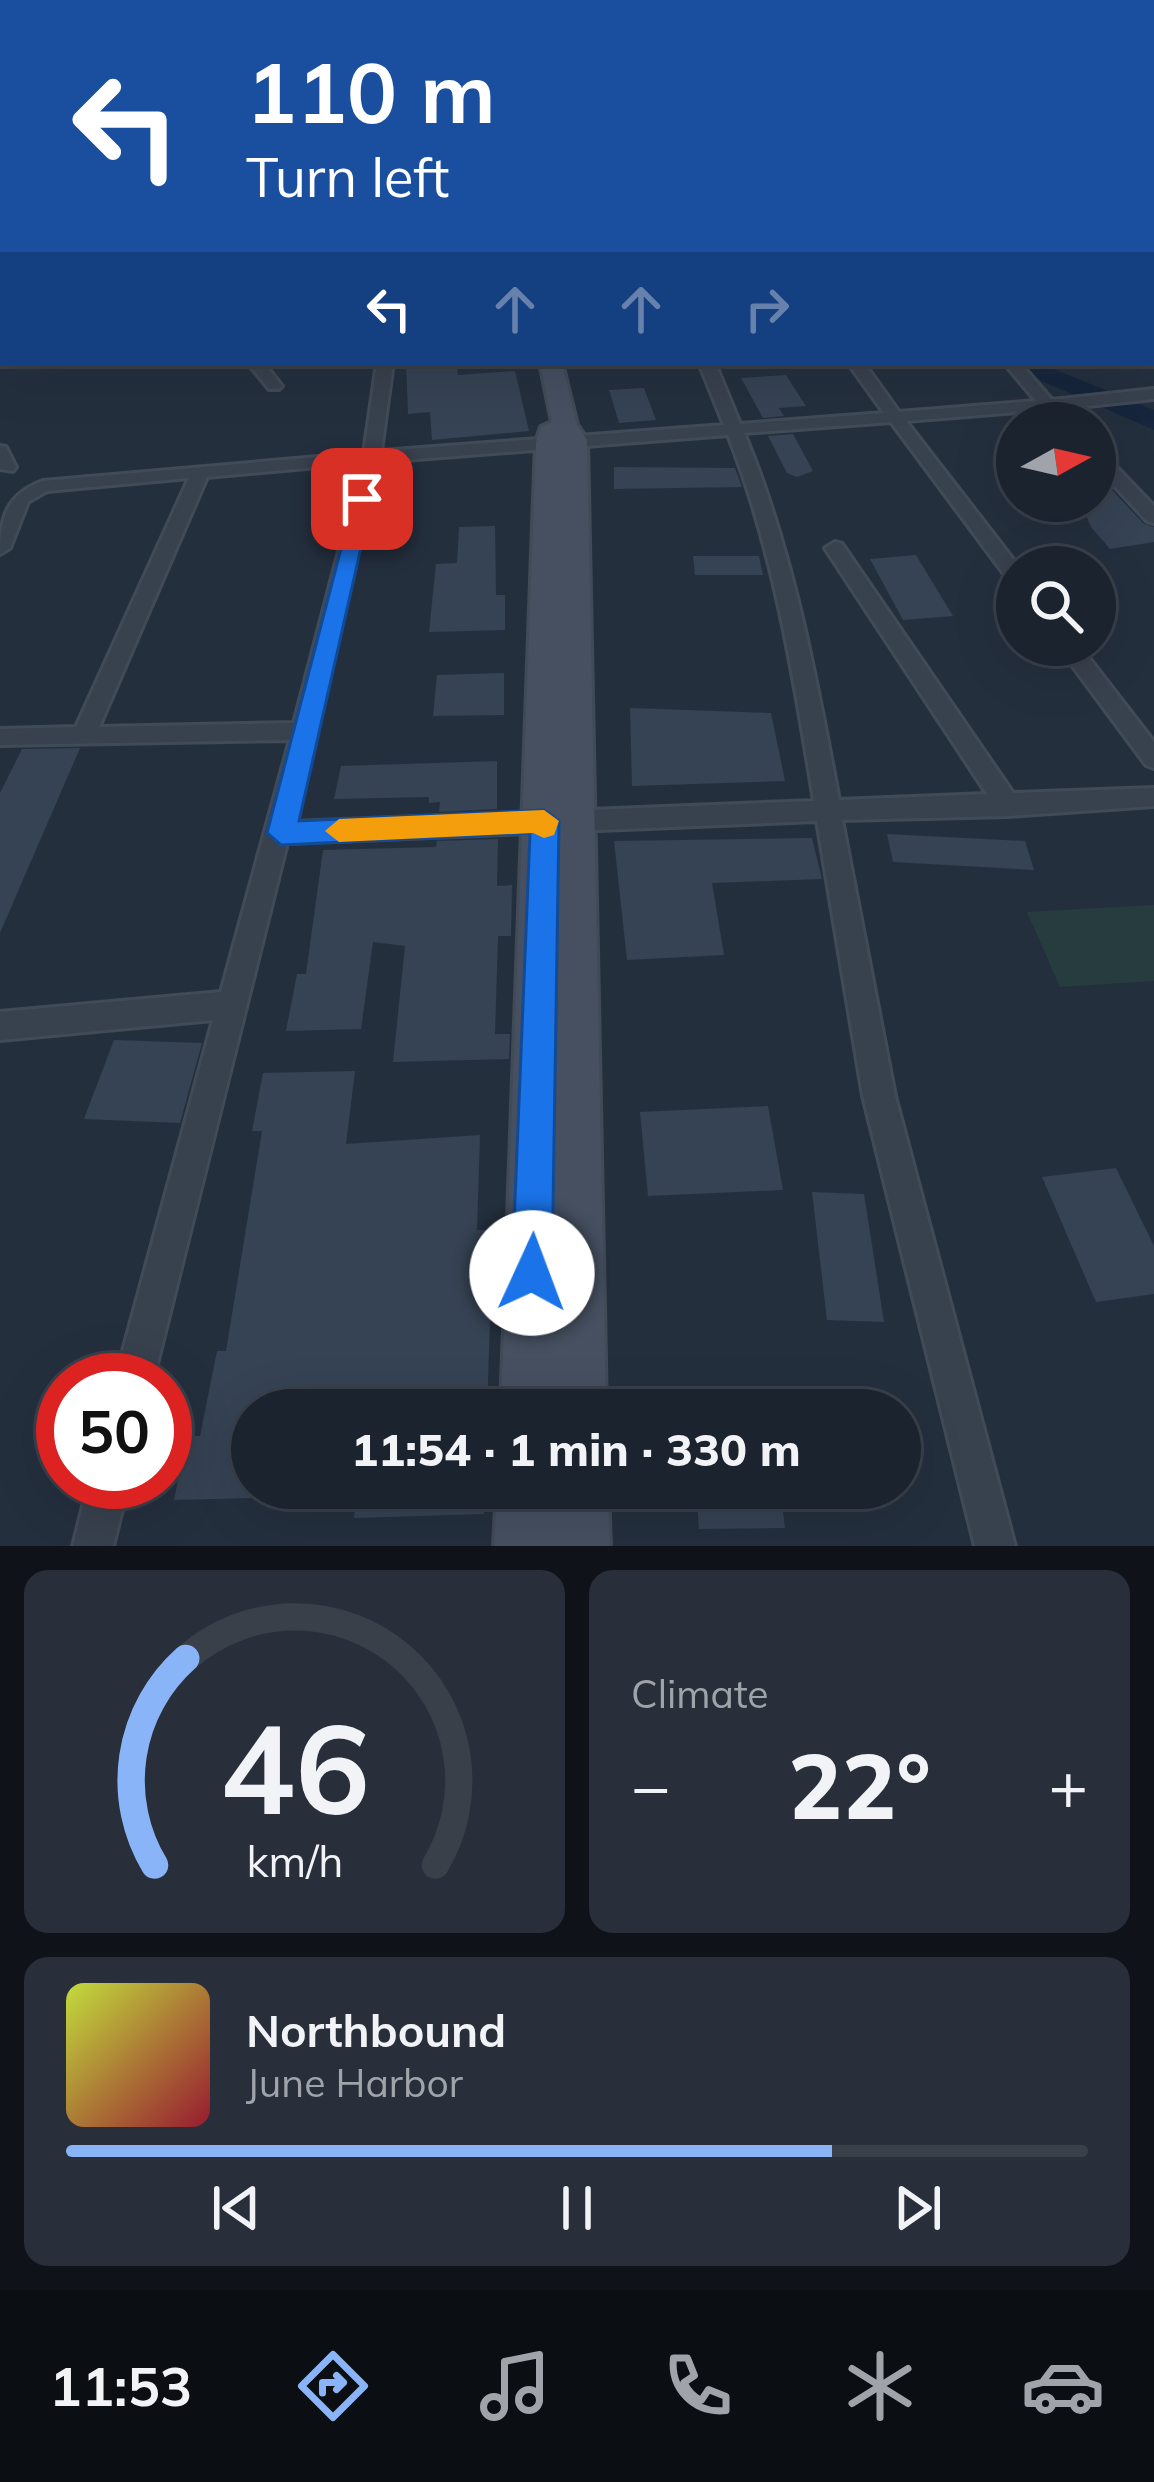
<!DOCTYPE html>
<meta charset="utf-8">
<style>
body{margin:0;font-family:Mulish,sans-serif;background:#282f3a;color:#f1f3f6;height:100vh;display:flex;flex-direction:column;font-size:45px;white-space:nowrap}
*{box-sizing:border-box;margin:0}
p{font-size:39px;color:#a0a4aa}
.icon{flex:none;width:66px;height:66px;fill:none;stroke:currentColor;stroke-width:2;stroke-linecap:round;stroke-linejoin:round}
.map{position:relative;height:1546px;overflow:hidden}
.panel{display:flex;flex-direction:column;gap:24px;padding:24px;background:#0f1319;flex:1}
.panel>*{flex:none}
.top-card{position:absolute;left:0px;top:0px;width:1155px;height:366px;box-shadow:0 12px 48px #0002,0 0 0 3px #39404a;background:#1a4fa0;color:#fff;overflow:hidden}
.needle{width:78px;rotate:82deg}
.buttons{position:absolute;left:996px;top:402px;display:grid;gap:24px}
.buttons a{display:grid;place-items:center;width:120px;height:120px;border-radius:50%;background:#1b232e;box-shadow:0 12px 48px #0002,0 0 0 3px #39404a;font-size:60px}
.speed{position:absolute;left:36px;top:1353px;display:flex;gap:24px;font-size:60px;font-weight:700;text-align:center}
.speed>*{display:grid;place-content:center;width:156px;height:156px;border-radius:50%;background:#1b232e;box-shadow:0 12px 48px #0002,0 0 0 3px #39404a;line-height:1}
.speed .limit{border:18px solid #d22;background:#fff;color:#111}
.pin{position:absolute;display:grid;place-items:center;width:102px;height:102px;color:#fff;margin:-51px;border-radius:24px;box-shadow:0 6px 18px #0006}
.me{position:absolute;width:132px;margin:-66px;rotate:2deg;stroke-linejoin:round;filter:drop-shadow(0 0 9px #0008)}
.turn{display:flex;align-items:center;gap:42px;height:252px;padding:0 48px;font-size:54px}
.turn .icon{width:156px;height:156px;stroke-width:2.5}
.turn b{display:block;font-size:84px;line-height:102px}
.lanes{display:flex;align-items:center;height:114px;padding:0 48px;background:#0003;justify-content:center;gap:60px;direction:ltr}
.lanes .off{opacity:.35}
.big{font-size:90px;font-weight:800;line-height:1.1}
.panel .card{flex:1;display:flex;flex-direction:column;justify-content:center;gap:18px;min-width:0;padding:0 42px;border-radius:24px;background:#282f3a}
.panel .dial{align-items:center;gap:0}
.dial svg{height:312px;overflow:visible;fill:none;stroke:#39404a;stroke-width:7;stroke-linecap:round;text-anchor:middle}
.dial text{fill:#f1f3f6;stroke:none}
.song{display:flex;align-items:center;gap:36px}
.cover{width:144px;height:144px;border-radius:18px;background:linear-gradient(135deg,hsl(70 70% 55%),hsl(350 70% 35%))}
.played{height:12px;border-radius:6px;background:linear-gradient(90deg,#8ab4f8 75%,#39404a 75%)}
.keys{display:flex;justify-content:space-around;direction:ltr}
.heat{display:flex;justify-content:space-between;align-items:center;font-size:66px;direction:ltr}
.panel .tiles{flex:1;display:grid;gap:24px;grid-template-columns:1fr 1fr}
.card:last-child{grid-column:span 2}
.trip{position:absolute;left:231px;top:1389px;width:690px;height:120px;border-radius:60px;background:#1b232e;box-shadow:0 12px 48px #0002,0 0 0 3px #39404a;font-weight:800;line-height:120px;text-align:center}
.tab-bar{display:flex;height:192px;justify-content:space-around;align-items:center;background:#0b0e12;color:#a0a4aa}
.tab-bar .icon{width:84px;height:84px}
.tab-bar .on{color:#8ab4f8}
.tab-bar b{font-size:54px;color:#f1f3f6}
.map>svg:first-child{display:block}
</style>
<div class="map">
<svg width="1154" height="1546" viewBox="0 0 1154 1546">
<rect width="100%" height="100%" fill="#242f3e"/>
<path fill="#263c3f" d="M1154,905v76l-94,6 -33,-75z"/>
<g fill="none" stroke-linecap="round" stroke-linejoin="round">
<path fill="#17263c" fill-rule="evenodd" d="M1001,363h38l115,47v20z"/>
</g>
<path fill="#364354" d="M406,363h50l2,12 57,-4 14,60 -97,9 -2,-28 -22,2z
M786,375l20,31 -27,2 5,8 -21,2 -22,-40z
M644,388l12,32 -37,3 -10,-33z
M793,434l20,37 -16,6 -10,-4 -19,-37z
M614,467l121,1 7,19 -128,2z
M1095,472l49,52 10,3v15l-44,7 -19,-22 -11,-26h15z
M495,526l1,69h9v35l-76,2 7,-68 21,-1 2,-36z
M916,555l37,61 -50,4 -33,-61z
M693,556h66l4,19h-68z
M504,673v42l-71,1 4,-41z
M630,708l141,5 14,68 -153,5z
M80,748l-80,185v-140l22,-44z
M497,761v48l-58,3 1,-10 -11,1v-6l-95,2 7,-33z
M887,834l138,7 9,29 -141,-8z
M812,838l10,41 -110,4 12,72 -97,5 -13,-119z
M498,839l-1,47 15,-1 -1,51h-13l-3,98h15l-1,25 -116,3 12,-116 -32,-4 -12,87 -75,2 11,-57h9l17,-124 113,-3 1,-6z
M114,1040l88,3 -22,80 -96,-4z
M355,1071l-9,73 134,-9 -3,95h16l-6,180h-235v88l-78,2 13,-64h13l17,-85h9l36,-220h-10l11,-58z
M768,1106l15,84 -135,6 -8,-84z
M1116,1168l38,78v48l-58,8 -54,-125z
M812,1192l52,2 20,128 -57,-2z
M357,1488h128l-1,26 -130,4z
M696,1488h84l5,40 -86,1z"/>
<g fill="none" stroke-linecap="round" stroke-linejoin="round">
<g stroke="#414a57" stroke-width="6">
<path id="street" d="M1152,174h2v8h-2z
M1152,247l2,1v8l-2,-1z
M1152,351h2v10h-2z
M248,363h16l18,23 -3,3h-10z
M377,363h16l-12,88 343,-26 -25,-62h16l25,61 144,-11 -36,-50h16l35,49 137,-11 -32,-38h16l32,37 102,-11v10l-94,10 13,14h-17l-12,-13 -138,11 113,146 -2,17 -7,-2 -119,-160 -147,11c49,117 72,244 95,367l148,-6 -162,-246 10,-6 7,2 171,249 141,-5v18l-146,10 -166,4 53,276 120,450h-40l-112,-450 -46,-275 -530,22 -134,537h-38l98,-360 -213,20v-28l221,-20 69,-252 -290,5v-16l76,-2 113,-249 -142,13 -19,11 -18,46 -10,6c0,-37 7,-60 43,-73l321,-28zM728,435c46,116 66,243 86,366l-521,21 86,-360zM362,463l-68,260 -195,4 108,-250z
M0,446l6,1 10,20 -3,4 -13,-2z
M1095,450l6,1 53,55v17l-7,-2 -52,-56z
M1057,645h22l75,97v26l-8,-3z
M89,1482h40l-16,64h-40z"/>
</g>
<g stroke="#414a57" stroke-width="6">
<path id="secondary" d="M1152,237h2v12h-2z
M0,326h3v12h-3z
M540,363h22l15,62 10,15 19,970h-105l35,-968 5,-15 11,-5z
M497,1488h111l2,58h-116z"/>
</g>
<use href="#street" fill="#38414e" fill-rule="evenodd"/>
<use href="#secondary" fill="#465061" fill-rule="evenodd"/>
</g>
<linearGradient id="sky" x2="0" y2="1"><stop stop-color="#141a22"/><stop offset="0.44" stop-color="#3f4d63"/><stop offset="1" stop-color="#3f4d63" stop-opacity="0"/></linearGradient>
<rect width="1154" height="383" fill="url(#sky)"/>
<path fill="#1a73e8" stroke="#114b97" stroke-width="3" d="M355,495l17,4 -73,322 245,-11 15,11 -7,452 -6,14 -14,6 -14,-6 -6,-14 18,-440 -249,12 -14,-12z"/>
<path fill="#f59e0b" d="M544,810l15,11 -5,14 -10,3 -11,-5 -194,9 -14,-11 14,-12z"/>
</svg>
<div class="buttons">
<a><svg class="needle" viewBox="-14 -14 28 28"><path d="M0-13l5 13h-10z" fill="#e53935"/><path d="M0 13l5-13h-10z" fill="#a0a4aa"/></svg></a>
<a><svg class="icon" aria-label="search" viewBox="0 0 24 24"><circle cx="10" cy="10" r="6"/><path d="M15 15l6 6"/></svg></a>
</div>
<div class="speed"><div class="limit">50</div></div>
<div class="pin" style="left:362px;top:499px;background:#d93025"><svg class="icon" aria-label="arrive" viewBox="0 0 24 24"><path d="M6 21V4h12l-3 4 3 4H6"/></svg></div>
<svg class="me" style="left:532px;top:1273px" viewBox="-20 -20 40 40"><circle r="19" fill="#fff"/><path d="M0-13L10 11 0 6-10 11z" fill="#1a73e8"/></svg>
<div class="trip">11:54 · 1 min · 330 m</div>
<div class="top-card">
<div class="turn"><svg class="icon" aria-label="left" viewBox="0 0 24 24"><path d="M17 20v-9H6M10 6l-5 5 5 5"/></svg><div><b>110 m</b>Turn left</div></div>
<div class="lanes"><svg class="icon" aria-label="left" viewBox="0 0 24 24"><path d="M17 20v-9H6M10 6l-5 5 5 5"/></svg><svg class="icon off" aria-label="ahead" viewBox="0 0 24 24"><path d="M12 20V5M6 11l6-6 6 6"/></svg><svg class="icon off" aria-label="ahead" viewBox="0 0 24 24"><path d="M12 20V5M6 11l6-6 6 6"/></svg><svg class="icon off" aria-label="right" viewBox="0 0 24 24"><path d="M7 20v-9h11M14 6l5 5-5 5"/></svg></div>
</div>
</div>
<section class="panel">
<div class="tiles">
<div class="card dial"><svg viewBox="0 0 100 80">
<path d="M14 69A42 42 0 1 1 86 69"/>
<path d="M14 69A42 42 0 0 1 22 16" stroke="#8ab4f8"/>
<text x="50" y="56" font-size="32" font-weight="700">46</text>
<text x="50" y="72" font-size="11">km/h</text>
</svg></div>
<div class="card"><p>Climate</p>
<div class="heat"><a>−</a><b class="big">22°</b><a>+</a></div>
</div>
<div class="card">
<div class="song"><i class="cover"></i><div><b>Northbound</b><p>June Harbor</p></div></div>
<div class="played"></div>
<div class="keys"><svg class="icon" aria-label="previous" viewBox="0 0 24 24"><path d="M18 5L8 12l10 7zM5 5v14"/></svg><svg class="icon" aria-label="pause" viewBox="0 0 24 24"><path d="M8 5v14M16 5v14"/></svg><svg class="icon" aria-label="next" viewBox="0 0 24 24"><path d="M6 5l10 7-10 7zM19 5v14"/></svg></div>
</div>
</div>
</section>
<nav class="tab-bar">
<b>11:53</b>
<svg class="icon on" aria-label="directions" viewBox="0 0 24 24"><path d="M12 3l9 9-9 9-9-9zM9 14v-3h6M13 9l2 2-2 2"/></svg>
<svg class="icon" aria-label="music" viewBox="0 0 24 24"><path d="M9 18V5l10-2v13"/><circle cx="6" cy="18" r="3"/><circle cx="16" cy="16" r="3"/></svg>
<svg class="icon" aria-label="phone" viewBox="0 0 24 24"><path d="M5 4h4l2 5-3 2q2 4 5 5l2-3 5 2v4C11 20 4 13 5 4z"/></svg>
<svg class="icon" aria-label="climate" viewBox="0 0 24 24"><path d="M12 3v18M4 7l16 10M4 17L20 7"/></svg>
<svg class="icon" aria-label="car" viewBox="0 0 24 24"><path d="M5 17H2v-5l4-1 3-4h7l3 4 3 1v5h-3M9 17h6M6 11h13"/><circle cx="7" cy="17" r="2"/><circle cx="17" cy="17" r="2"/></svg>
</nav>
